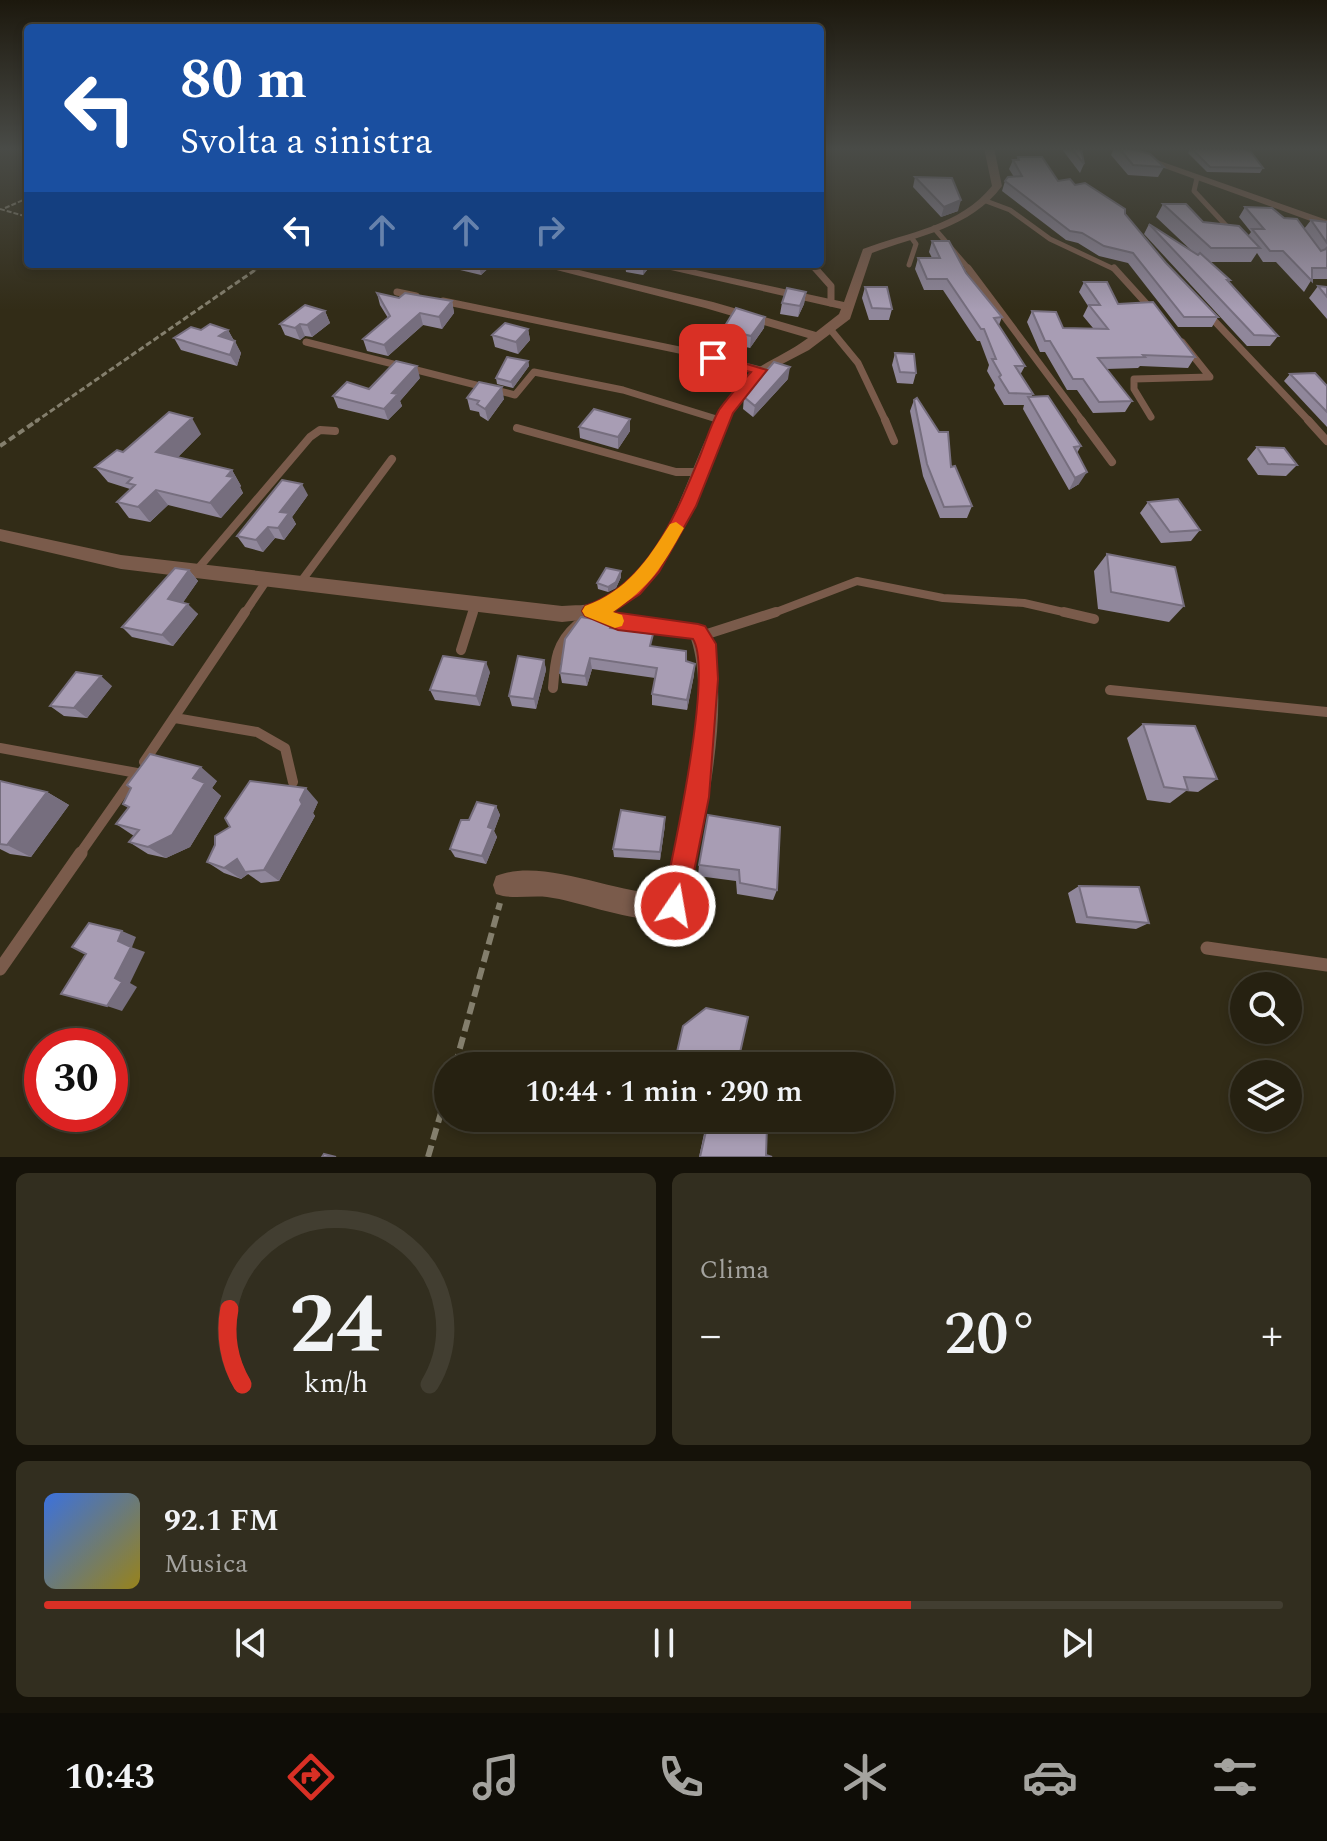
<!DOCTYPE html>
<html lang="it">
<meta charset="utf-8">
<style>
body{margin:0;font-family:Spectral,serif;background:#322e1f;color:#f1f3f6;height:100vh;display:flex;flex-direction:column;font-size:30px;white-space:nowrap}
*{box-sizing:border-box;margin:0}
p{font-size:26px;color:#a4a39f}
.icon{flex:none;width:44px;height:44px;fill:none;stroke:currentColor;stroke-width:2;stroke-linecap:round;stroke-linejoin:round}
.map{position:relative;height:1157px;overflow:hidden}
.side{display:flex;flex-direction:column;gap:16px;padding:16px;background:#151209;flex:1}
.side>*{flex:none}
.guide{position:absolute;left:24px;top:24px;width:800px;height:244px;border-radius:8px;box-shadow:0 4px 12px #0003,0 0 0 2px #423e31;background:#1a4fa0;color:#fff;overflow:hidden}
.fabs{position:absolute;left:1230px;top:972px;display:grid;gap:16px}
.fabs a{display:grid;place-items:center;width:72px;height:72px;border-radius:50%;background:#262111;box-shadow:0 4px 12px #0003,0 0 0 2px #423e31;font-size:40px}
.speed{position:absolute;left:24px;top:1028px;display:flex;gap:16px;font-size:40px;font-weight:700;text-align:center}
.speed>*{display:grid;place-content:center;width:104px;height:104px;border-radius:50%;background:#262111;box-shadow:0 4px 12px #0003,0 0 0 2px #423e31;line-height:1}
.speed .limit{border:12px solid #d22;background:#fff;color:#111}
.pin{position:absolute;display:grid;place-items:center;width:68px;height:68px;color:#fff;margin:-34px;border-radius:16px;box-shadow:0 4px 12px #0006}
.me{position:absolute;width:88px;margin:-44px;rotate:12deg;stroke-linejoin:round;filter:drop-shadow(0 0 6px #0008)}
.turn{display:flex;align-items:center;gap:28px;height:168px;padding:0 24px;font-size:36px}
.turn .icon{width:104px;height:104px;stroke-width:2.5}
.turn b{display:block;font-size:56px;line-height:68px}
.lanes{display:flex;align-items:center;height:76px;padding:0 24px;background:#0003;justify-content:center;gap:40px;direction:ltr}
.lanes .off{opacity:.35}
.big{font-size:60px;font-weight:600;line-height:1.1}
.side .card{flex:1;display:flex;flex-direction:column;justify-content:center;gap:12px;min-width:0;padding:0 28px;border-radius:12px;background:#322e1f}
.side .dial{align-items:center;gap:0}
.dial svg{height:208px;overflow:visible;fill:none;stroke:#423e31;stroke-width:7;stroke-linecap:round;text-anchor:middle}
.dial text{fill:#f1f3f6;stroke:none}
.song{display:flex;align-items:center;gap:24px}
.cover{width:96px;height:96px;border-radius:12px;background:linear-gradient(135deg,hsl(220 70% 55%),hsl(50 70% 35%))}
.played{height:8px;border-radius:4px;background:linear-gradient(90deg,#d93025 70%,#423e31 70%)}
.keys{display:flex;justify-content:space-around;direction:ltr}
.heat{display:flex;justify-content:space-between;align-items:center;font-size:44px;direction:ltr}
.side .tiles{flex:1;display:grid;gap:16px;grid-template-columns:1fr 1fr}
.card:last-child{grid-column:span 2}
.trip{position:absolute;left:434px;top:1052px;width:460px;height:80px;border-radius:40px;background:#262111;box-shadow:0 4px 12px #0003,0 0 0 2px #423e31;font-weight:600;line-height:80px;text-align:center}
.tabs{display:flex;height:128px;justify-content:space-around;align-items:center;background:#0f0d07;color:#a4a39f}
.tabs .icon{width:56px;height:56px}
.tabs .current{color:#d93025}
.tabs b{font-size:36px;color:#f1f3f6}
.map>svg:first-child{display:block}
</style>
<div class="map">
<svg width="1327" height="1157" viewBox="0 0 1327 1157">
<rect width="100%" height="100%" fill="#322c17"/>
<g fill="none" stroke-linecap="round" stroke-linejoin="round">
<path stroke="#847f6d" stroke-width="2" stroke-dasharray="5 2" stroke-linecap="butt" d="M5,208l23,-10
M0,209l28,8
M255,270l9,-6"/>
<path stroke="#847f6d" stroke-width="3" stroke-dasharray="6 3" stroke-linecap="butt" d="M35,422l223,-154"/>
<path stroke="#847f6d" stroke-width="4" stroke-dasharray="7 4" stroke-linecap="butt" d="M0,446l38,-26"/>
<path stroke="#847f6d" stroke-width="6" stroke-dasharray="12 6" stroke-linecap="butt" d="M455,1066l45,-163
M428,1157l20,-68"/>
<path stroke="#7a5b4b" stroke-width="5" d="M1197,178l-3,13 38,41
M986,201l24,9 40,29 66,31
M934,228l36,42
M811,264l6,6
M909,265l7,-21 -5,-7"/>
<path stroke="#7a5b4b" stroke-width="7" d="M815,268l16,18v17
M968,268l115,154
M1114,268l39,43
M397,292l19,4
M443,301l246,51 71,18
M1206,312l104,110
M830,329l28,34 28,59
M306,342l209,53 19,-23 89,18 100,31
M1151,417l-17,-28v-10l76,-2 -28,-35"/>
<path stroke="#7a5b4b" stroke-width="8" d="M885,420l9,21
M1081,420l31,42
M1308,420l19,21
M517,428l159,44h27
M196,571l114,-134 10,-7 15,1
M300,583l92,-124
M244,614l23,-34
M472,614l3,-9
M771,614l86,-33 86,17 81,5 48,11"/>
<path stroke="#7a5b4b" stroke-width="10" d="M1064,612l30,7
M701,636l75,-24
M461,650l12,-38
M553,688c2,-27 3,-45 24,-63
M1110,690l217,22
M175,718l82,14 28,16 8,34
M0,748l137,25
M144,762l101,-150
M79,855l54,-77"/>
<path stroke="#7a5b4b" stroke-width="13" d="M1207,948l120,17
M0,969l81,-116"/>
<path fill="#7a5b4b" fill-rule="evenodd" d="M984,148h10l8,38c-32,43 -83,49 -130,67l-22,66 -41,31 -44,23 -23,25 -9,14 -37,94 -38,66 -18,21 -27,19 92,14c33,66 -4,208 -18,280l-3,9c-38,15 -98,-13 -137,-18 -17,-2 -35,3 -51,-3l-3,-9 3,-9c48,-19 118,18 169,18 15,-69 48,-188 26,-255l-73,-9 -28,-11 -28,3 -441,-53 -121,-28v-12l121,26 441,51c11,-1 26,0 36,-4 76,-31 89,-148 132,-207 23,-32 49,-35 78,-57l-103,-30 -172,-44h21l159,38 103,30 23,-18 2,-5 -179,-41 6,-4 176,38 19,-53c45,-17 97,-23 129,-63z
M1109,148h14l204,72v7z"/>
</g>
<path fill="#90879b" d="M1061,148h20l3,16 -4,9z
M1114,148h14l36,19 -6,10 -30,-2 -17,-20z
M1190,148l73,20 -3,5 -53,-1 -19,-19z
M1018,157l40,24 17,4 50,29 41,49 52,54 -6,10h-34l-50,-64 -29,-7 -21,-13 -12,-3 -64,-49 3,-10 9,-4 -5,-8 4,-9h4z
M915,177l43,34 -17,6 -28,-30z
M1163,204l40,18 45,14 3,-4 -12,-15 6,-10 39,11 20,11 7,-9 16,2v57h-15l-8,13 -28,-30h-13l-6,-9 -6,9h-41l20,18 -1,2 49,54 -8,10h-23l-103,-112 5,-10 44,28 -37,-35z
M932,241l34,32 36,44 -3,8 26,41 -5,9 13,19 -2,3 50,49 -4,7 2,31 -10,6 -46,-81 1,-4h-20l-10,-17 1,-3 -8,-14 2,-6 -9,-24h-3l-34,-51h-19l-9,-21 3,-11h14l-3,-6z
M435,264h58l-12,11z
M625,264h27l-9,11 -17,-3z
M1084,282l111,75 -7,11 -48,-2 -2,2 -32,1 26,32 -7,11 -32,1 -16,-23h-10l-22,-38h-5l-13,-30 5,-11 31,17h30l-10,-12 5,-10 -9,-14z
M1318,286l9,1v32l-18,-21z
M865,287l27,22 -3,11h-20l-7,-22z
M806,292l-2,12 -6,13 -18,-3 2,-11z
M377,293l22,5 53,3 2,12 -12,16 -19,-4 -35,31 -21,-5 -4,-12 25,-21 -8,-13z
M325,311l5,12 -18,14 -7,-1 -5,4 -15,-5 -5,-11z
M765,317l-1,11 -14,20 -28,-7 1,-12z
M528,329l2,11 -12,14 -23,-7 -3,-12z
M201,330h27l13,23 -4,13 -56,-16 -7,-12z
M895,353l21,20 -3,11 -16,-1 -5,-18z
M528,361l1,5 -16,22 -16,-4 -1,-6z
M1290,374l37,12v41l-43,-46z
M420,378l-20,23 2,5 -14,14 -50,-12 -5,-12z
M788,379l-35,38 -10,-8 1,-12z
M467,398l37,1 -16,22 -8,-5 -1,-4 -9,-2z
M914,400l58,106 -5,12h-27l-17,-42 -13,-65z
M630,419v12l-12,18 -38,-11 -1,-11z
M201,434l-23,23 54,13 9,16 -1,1 3,6 -22,25 -53,-13 -18,17 -21,-4 -12,-16 13,-13 -22,-7 -13,-15 28,-15z
M1257,447l40,18 -11,11 -28,-1 -11,-16z
M308,495l-16,22 4,7 -12,16 -9,-2 -12,14 -18,-5 -8,-11z
M1148,502l52,28 -9,11 -30,2 -21,-30z
M1107,554l77,52 -15,16 -71,-13 -4,-38z
M189,570l9,11 -15,21 15,12 -25,32 -41,-9 -10,-10z
M621,571v6l-5,11 -8,4 -10,-3 -1,-6z
M613,629l73,32 8,14 -7,35 -35,-5v-11l3,-16 -63,-9 -5,17 -25,-3 -2,-10z
M544,660l2,10 -10,39 -24,-3 -3,-10z
M490,672l-10,34 -45,-6 -5,-10z
M112,686l-25,32 -23,-2 -14,-10z
M1143,724l74,55 -19,13 -12,-1 -16,12 -23,-3 -20,-62z
M0,781l47,11 22,13 -38,52 -21,-3 -10,-5z
M217,781l-5,7 9,8 -31,51 -24,11 -18,-4 -19,-12 5,-6 -18,-12 12,-16 -5,-4z
M318,802l-5,11 2,3 -36,65 -18,2 -13,-9 -7,5 -17,-6 -17,-11z
M496,806l4,9 -6,16 3,6 -11,27 -31,-7 -5,-8 19,-29z
M665,817v8l-5,35 -46,-3 -1,-8z
M780,827l-3,63 -4,10 -36,-6 -1,-13 -38,-5 1,-11z
M1079,886l70,37 -13,6 -60,-6 -8,-30z
M717,1118h27l22,37 6,2h-73l6,-28 2,-2 9,2z"/>
<path fill="#766e7e" d="M961,200l-3,11 -17,6 3,-10z
M481,264h12l-12,11 -2,-9z
M643,264h9l-9,11z
M806,292l-2,12 -6,13 2,-11z
M452,301l2,12 -12,16 -3,-12z
M325,311l5,12 -18,14 -5,-12z
M420,313l3,12 -35,31 -4,-11z
M765,317l-1,11 -14,20 1,-12z
M300,324l5,12 -5,4 -5,-12z
M528,329l2,11 -12,14 -2,-12z
M228,330l6,11 -15,-5z
M235,341l6,12 -4,13 -7,-11z
M528,361l1,5 -16,22 -2,-6z
M417,366l3,12 -20,23 2,5 -14,14 -4,-11 8,-16z
M790,367l-2,12 -35,38 2,-11z
M502,387l2,12 -16,22 -3,-12z
M192,418l9,16 -34,34 -11,-16z
M630,419v12l-12,18v-12z
M232,470l9,16 -1,1 3,6 -22,25 -11,-15z
M1087,472l-8,12 -10,6 6,-12z
M302,484l6,11 -16,22 4,7 -12,16 -6,-12 2,-16z
M156,490l12,15 -18,17 -12,-15z
M268,527l7,11 -12,14 -7,-12z
M189,570l9,11 -20,29 -10,-11z
M621,571v6l-5,11 -8,4v-5z
M188,604l10,10 -25,32 -11,-11z
M590,658l2,11 -5,17 -2,-10z
M544,660l2,10 -10,39 -2,-10z
M486,662l4,10 -10,34 -4,-10z
M695,664l-1,11 -7,35v-10z
M101,676l11,10 -25,32 -13,-10z
M201,767l16,14 -5,7 9,8 -31,51 -24,11 -18,-11z
M306,788l12,14 -5,11 2,3 -36,65 -15,-11z
M47,792l22,13 -38,52 -24,-12z
M496,806l4,9 -6,16 3,6 -11,27 -4,-8 6,-29z
M665,817v8l-5,35v-8z
M237,859l8,13 3,2 -7,5 -17,-11z
M122,931l14,6 -4,10 -14,-6z
M131,947l14,5 -15,31 7,4 -15,24 -15,-5 8,-28z"/>
<path fill="#a89db4" stroke="#766e7e" stroke-width="2" d="M1071,148h10l3,16z
M1119,148h9l22,6 14,13 -31,-2z
M1191,148h52l8,4 12,16 -53,-1z
M1018,157h24l16,24 12,-2 5,6 10,-2 40,26v5l41,49 52,54h-34l-51,-64 -29,-7 -22,-13 -12,-2 -65,-50 3,-4 14,-1 -9,-16h6z
M915,177l37,1 9,22 -17,7z
M1163,204h23l17,18 36,4 21,22h-49z
M1245,207l27,1 12,10 13,1 24,32 5,-2 1,-2v21h-15v13l-29,-30h-13l-18,-22h12z
M1311,220l16,2v21z
M1149,224l49,31 2,-2 30,27h-3l51,56 -24,-1z
M932,241h17l17,32 36,44 -8,1 31,48h-10l18,28 -24,-1 -10,-16 2,-2 -9,-16h4l-12,-30h-3l-34,-50h-20l-9,-21h22z
M1084,282h23l11,22 35,-2 42,55 -52,-2 2,2 -47,1 34,43 -33,1 -16,-23h-10l-23,-38h-5l-13,-30 24,1 7,16 45,1 -19,-24h11z
M1318,286l9,1v10z
M865,287h22l5,22 -20,-1z
M787,288l19,4 -6,14 -18,-3z
M377,293l22,5 6,-5 47,8 -13,16 -19,-4 -36,32 -21,-6 27,-23z
M305,305l20,6 -18,14 -7,-1 -5,4 -15,-4z
M736,308l29,9 -14,19 -28,-7z
M505,323l23,6 -12,13 -24,-7z
M210,324l18,6 -9,6 16,5 -5,14 -56,-17 17,-11 10,3z
M895,353l19,1 2,19 -16,-1z
M507,357l21,4 -17,21 -15,-4z
M396,361l21,5 -25,27 6,1 -14,15 -51,-13 14,-14 22,7z
M774,362l16,5 -35,39 -11,-9z
M1315,373l12,13v26l-37,-38z
M479,382l23,5 -17,22 -8,-5 2,-3 -12,-3z
M1048,396l33,50 -7,1 13,25 -12,6 -47,-81z
M917,398l22,34h9l3,35 4,-1 17,40 -28,1 -17,-43 -13,-64z
M594,409l36,10 -12,18 -39,-10z
M169,412l23,6 -36,34 76,18 -5,6 7,1 -24,26 -54,-13 -18,17 -21,-5 18,-17 -8,-2 5,-5 -37,-11 22,-17 6,2z
M1257,447l27,1 13,17 -29,-1z
M282,480l20,4 -22,28 9,1 -11,15 -10,-1 -12,13 -19,-4z
M1178,499l22,31 -30,2 -22,-30z
M1107,554l68,13 9,39 -73,-14z
M175,568l14,2 -21,29 20,5 -26,31 -40,-8z
M606,568l15,3 -5,11 -8,5 -11,-4z
M581,617l31,5 -2,6 43,6 -3,12 36,5v10l9,3 -8,36 -35,-6 5,-26 -67,-10 -5,18 -25,-3 5,-34z
M443,656l43,6 -10,34 -46,-6z
M518,656l26,4 -10,39 -25,-3z
M76,672l25,4 -27,32 -24,-2z
M1143,724l52,2 22,53 -33,-2 4,13 -24,-3z
M150,754l51,13 -8,11 12,5 -33,52 -24,12 -19,-5 10,-12 -23,-6 13,-17 -6,-3 8,-16 -4,-3z
M0,781l47,11 -40,53 -7,-1z
M250,781l56,7 -6,12 2,4 -38,66 -19,2 -8,-13 -13,9 -17,-6 8,-17v-9l15,-9 -5,-9z
M477,802l19,4 -8,21 5,2 -11,27 -32,-7 11,-29h8z
M621,810l44,7 -5,35 -47,-3z
M708,815l72,12 -3,63 -37,-7 -1,-13 -40,-5z
M1079,886l60,1 10,36 -62,-6z
M89,923l33,8 -4,10 13,6 -16,31 7,4 -15,24 -46,-12 25,-40 -14,-7z
M706,1008l42,9 -11,49 -63,-1 9,-39z
M719,1118h25l23,7 -1,30 6,2h-72l7,-30 11,3z
M324,1154l12,3h-14z"/>
<linearGradient id="sky" x2="0" y2="1"><stop stop-color="#1c180d"/><stop offset="0.48" stop-color="#494b47"/><stop offset="1" stop-color="#494b47" stop-opacity="0"/></linearGradient>
<rect width="1327" height="310" fill="url(#sky)"/>
<path fill="#d93025" stroke="#8d1f18" stroke-width="2" d="M713,354l54,16 -34,43 -37,93 -37,66 -19,22 -27,18 85,12 7,2 11,18 2,35 -9,118 -22,109 -4,9 -8,3 -9,-3 -4,-9c10,-46 52,-233 31,-267l-75,-9 -33,-14 -3,-5 3,-5c64,-22 91,-92 115,-150 6,-15 11,-32 19,-46 9,-13 21,-26 32,-38l-43,-11 -2,-3z"/>
<path fill="#f59e0b" d="M676,522l8,6c-22,39 -33,58 -71,84l9,3 2,6 -2,5 -7,2 -30,-12 -3,-5 3,-5c42,-15 62,-45 85,-82z"/>
</svg>
<div class="fabs">
<a><svg class="icon" aria-label="search" viewBox="0 0 24 24"><circle cx="10" cy="10" r="6"/><path d="M15 15l6 6"/></svg></a>
<a><svg class="icon" aria-label="layers" viewBox="0 0 24 24"><path d="M12 4l9 5-9 5-9-5zM3 14l9 5 9-5"/></svg></a>
</div>
<div class="speed"><div class="limit">30</div></div>
<div class="pin" style="left:713px;top:358px;background:#d93025"><svg class="icon" aria-label="arrive" viewBox="0 0 24 24"><path d="M6 21V4h12l-3 4 3 4H6"/></svg></div>
<svg class="me" style="left:675px;top:906px" viewBox="-20 -20 40 40"><circle r="17" fill="#d93025" stroke="#fff" stroke-width="3"/><path d="M0-11L8 9 0 5-8 9z" fill="#fff"/></svg>
<div class="trip">10:44 · 1 min · 290 m</div>
<div class="guide">
<div class="turn"><svg class="icon" aria-label="left" viewBox="0 0 24 24"><path d="M17 20v-9H6M10 6l-5 5 5 5"/></svg><div><b>80 m</b>Svolta a sinistra</div></div>
<div class="lanes"><svg class="icon" aria-label="left" viewBox="0 0 24 24"><path d="M17 20v-9H6M10 6l-5 5 5 5"/></svg><svg class="icon off" aria-label="ahead" viewBox="0 0 24 24"><path d="M12 20V5M6 11l6-6 6 6"/></svg><svg class="icon off" aria-label="ahead" viewBox="0 0 24 24"><path d="M12 20V5M6 11l6-6 6 6"/></svg><svg class="icon off" aria-label="right" viewBox="0 0 24 24"><path d="M7 20v-9h11M14 6l5 5-5 5"/></svg></div>
</div>
</div>
<section class="side">
<div class="tiles">
<div class="card dial"><svg viewBox="0 0 100 80">
<path d="M14 69A42 42 0 1 1 86 69"/>
<path d="M14 69A42 42 0 0 1 9 40" stroke="#d93025"/>
<text x="50" y="56" font-size="32" font-weight="700">24</text>
<text x="50" y="72" font-size="11">km/h</text>
</svg></div>
<div class="card"><p>Clima</p>
<div class="heat"><a>−</a><b class="big">20°</b><a>+</a></div>
</div>
<div class="card">
<div class="song"><i class="cover"></i><div><b>92.1 FM</b><p>Musica</p></div></div>
<div class="played"></div>
<div class="keys"><svg class="icon" aria-label="previous" viewBox="0 0 24 24"><path d="M18 5L8 12l10 7zM5 5v14"/></svg><svg class="icon" aria-label="pause" viewBox="0 0 24 24"><path d="M8 5v14M16 5v14"/></svg><svg class="icon" aria-label="next" viewBox="0 0 24 24"><path d="M6 5l10 7-10 7zM19 5v14"/></svg></div>
</div>
</div>
</section>
<nav class="tabs">
<b>10:43</b>
<svg class="icon current" aria-label="directions" viewBox="0 0 24 24"><path d="M12 3l9 9-9 9-9-9zM9 14v-3h6M13 9l2 2-2 2"/></svg>
<svg class="icon" aria-label="music" viewBox="0 0 24 24"><path d="M9 18V5l10-2v13"/><circle cx="6" cy="18" r="3"/><circle cx="16" cy="16" r="3"/></svg>
<svg class="icon" aria-label="phone" viewBox="0 0 24 24"><path d="M5 4h4l2 5-3 2q2 4 5 5l2-3 5 2v4C11 20 4 13 5 4z"/></svg>
<svg class="icon" aria-label="climate" viewBox="0 0 24 24"><path d="M12 3v18M4 7l16 10M4 17L20 7"/></svg>
<svg class="icon" aria-label="car" viewBox="0 0 24 24"><path d="M5 17H2v-5l4-1 3-4h7l3 4 3 1v5h-3M9 17h6M6 11h13"/><circle cx="7" cy="17" r="2"/><circle cx="17" cy="17" r="2"/></svg>
<svg class="icon" aria-label="filters" viewBox="0 0 24 24"><path d="M4 7h16M4 17h16"/><circle cx="9" cy="7" r="2"/><circle cx="15" cy="17" r="2"/></svg>
</nav>
